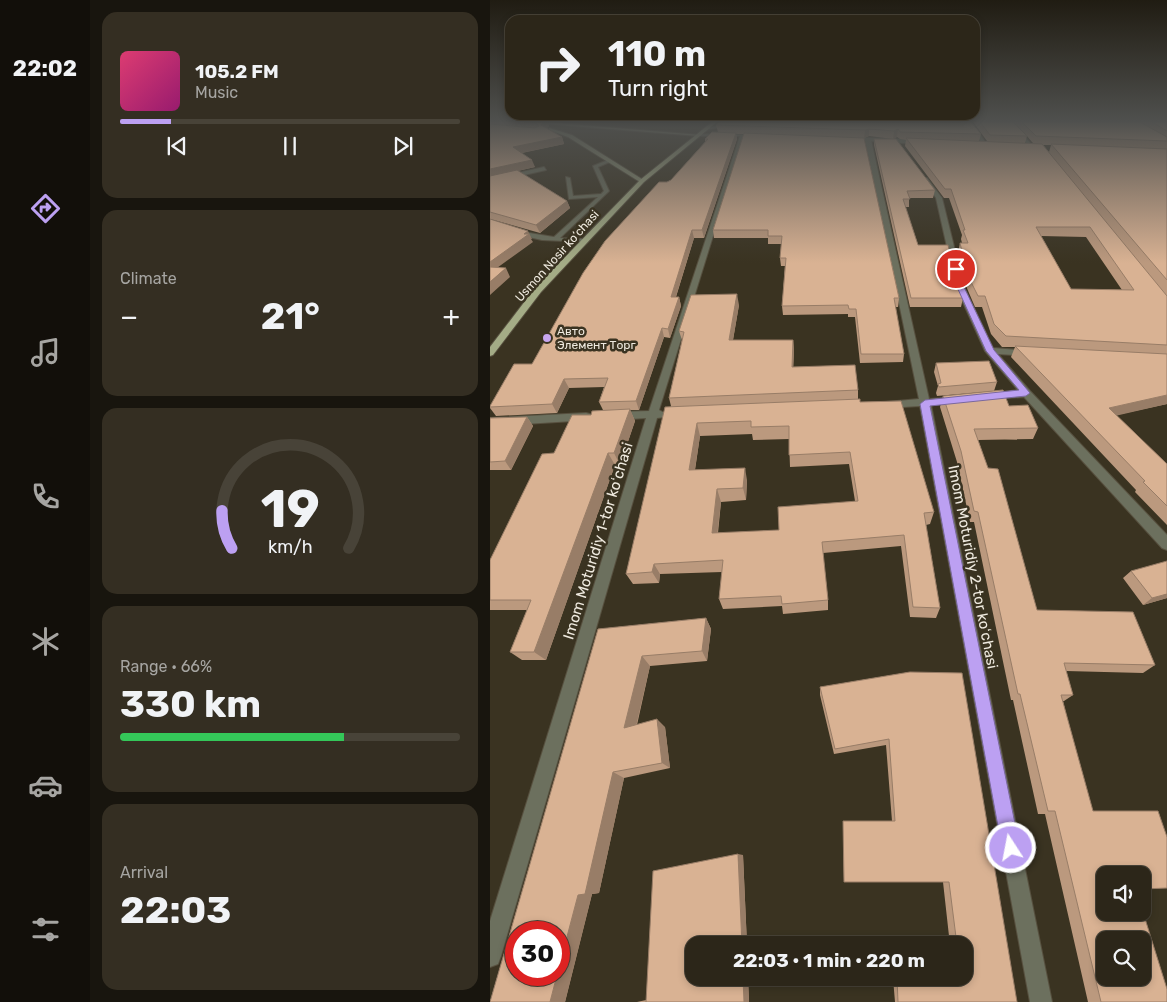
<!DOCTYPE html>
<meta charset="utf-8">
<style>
body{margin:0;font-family:Rubik,sans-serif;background:#342e22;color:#f1f3f6;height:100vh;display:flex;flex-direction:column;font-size:19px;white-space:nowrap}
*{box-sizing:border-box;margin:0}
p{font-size:16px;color:#a6a5a2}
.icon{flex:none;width:28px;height:28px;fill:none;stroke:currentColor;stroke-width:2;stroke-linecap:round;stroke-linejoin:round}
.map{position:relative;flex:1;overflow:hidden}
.sheet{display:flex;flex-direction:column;gap:12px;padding:12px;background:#18150e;width:400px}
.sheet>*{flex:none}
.banner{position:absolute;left:15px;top:15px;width:475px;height:105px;border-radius:15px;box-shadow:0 2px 8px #0003,0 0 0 1px #484338;background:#2c2619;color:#f1f3f6;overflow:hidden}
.fabs{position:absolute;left:606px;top:866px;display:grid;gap:10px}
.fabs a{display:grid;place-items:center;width:55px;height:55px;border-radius:10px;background:#2c2619;box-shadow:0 2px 8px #0003,0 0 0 1px #484338;font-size:25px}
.speed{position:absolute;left:15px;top:921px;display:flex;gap:10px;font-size:25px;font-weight:700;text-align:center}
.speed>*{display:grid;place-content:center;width:65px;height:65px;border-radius:50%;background:#2c2619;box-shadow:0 2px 8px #0003,0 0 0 1px #484338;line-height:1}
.speed .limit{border:8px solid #d22;background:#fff;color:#111}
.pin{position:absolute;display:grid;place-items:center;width:42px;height:42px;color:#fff;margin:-21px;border:2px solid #fff;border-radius:50%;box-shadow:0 1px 5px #0007}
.me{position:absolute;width:55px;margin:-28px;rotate:349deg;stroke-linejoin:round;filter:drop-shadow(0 0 4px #0008)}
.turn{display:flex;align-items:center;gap:18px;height:105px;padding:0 20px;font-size:22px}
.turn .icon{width:65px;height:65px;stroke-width:2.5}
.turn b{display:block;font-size:35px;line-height:42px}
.big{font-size:38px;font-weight:700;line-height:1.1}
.sheet .card{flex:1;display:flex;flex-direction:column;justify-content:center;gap:8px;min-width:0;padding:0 18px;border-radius:15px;background:#342e22}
.sheet .dial{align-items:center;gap:0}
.dial svg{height:130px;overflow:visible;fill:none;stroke:#484338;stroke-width:7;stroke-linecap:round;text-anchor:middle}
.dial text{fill:#f1f3f6;stroke:none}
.song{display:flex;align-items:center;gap:15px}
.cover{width:60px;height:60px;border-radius:8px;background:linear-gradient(135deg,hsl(340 70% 55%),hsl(320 70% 35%))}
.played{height:5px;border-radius:2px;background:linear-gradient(90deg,#bca0f2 15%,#484338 15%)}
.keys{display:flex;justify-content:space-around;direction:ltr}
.heat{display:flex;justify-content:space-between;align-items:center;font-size:28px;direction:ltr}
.charge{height:8px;border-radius:4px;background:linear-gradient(90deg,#34c759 66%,#484338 0)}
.trip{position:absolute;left:195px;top:936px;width:288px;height:50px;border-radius:15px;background:#2c2619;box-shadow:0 2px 8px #0003,0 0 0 1px #484338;font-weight:700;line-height:50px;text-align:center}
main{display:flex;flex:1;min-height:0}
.tabs{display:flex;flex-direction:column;width:90px;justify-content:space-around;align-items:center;background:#120f0a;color:#a6a5a2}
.tabs .icon{width:35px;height:35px}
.tabs .active{color:#bca0f2}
.tabs b{font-size:22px;color:#f1f3f6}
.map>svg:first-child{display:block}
</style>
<main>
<nav class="tabs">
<b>22:02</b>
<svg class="icon active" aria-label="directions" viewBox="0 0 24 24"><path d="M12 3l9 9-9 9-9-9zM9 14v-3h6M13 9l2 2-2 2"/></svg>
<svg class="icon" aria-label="music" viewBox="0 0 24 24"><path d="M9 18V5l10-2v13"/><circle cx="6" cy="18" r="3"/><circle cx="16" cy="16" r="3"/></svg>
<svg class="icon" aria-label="phone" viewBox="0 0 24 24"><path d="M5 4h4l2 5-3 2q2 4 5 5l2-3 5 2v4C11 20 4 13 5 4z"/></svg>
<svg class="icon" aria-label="climate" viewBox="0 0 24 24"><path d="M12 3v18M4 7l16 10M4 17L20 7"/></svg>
<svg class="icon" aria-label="car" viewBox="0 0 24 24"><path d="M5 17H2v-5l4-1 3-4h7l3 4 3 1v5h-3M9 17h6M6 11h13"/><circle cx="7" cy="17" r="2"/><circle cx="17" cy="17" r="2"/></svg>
<svg class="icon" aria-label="filters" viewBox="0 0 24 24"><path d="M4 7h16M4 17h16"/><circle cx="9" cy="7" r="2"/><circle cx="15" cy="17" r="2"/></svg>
</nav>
<section class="sheet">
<div class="card">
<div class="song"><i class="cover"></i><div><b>105.2 FM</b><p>Music</p></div></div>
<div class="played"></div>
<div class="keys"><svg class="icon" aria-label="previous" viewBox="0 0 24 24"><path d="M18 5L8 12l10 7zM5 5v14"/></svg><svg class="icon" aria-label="pause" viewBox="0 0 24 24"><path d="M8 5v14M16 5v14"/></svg><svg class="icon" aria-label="next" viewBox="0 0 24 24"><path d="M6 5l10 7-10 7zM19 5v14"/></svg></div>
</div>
<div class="card"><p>Climate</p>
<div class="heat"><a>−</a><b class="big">21°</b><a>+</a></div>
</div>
<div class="card dial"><svg viewBox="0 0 100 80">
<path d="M14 69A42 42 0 1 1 86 69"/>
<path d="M14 69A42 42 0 0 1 8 46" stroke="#bca0f2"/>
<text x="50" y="56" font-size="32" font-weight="700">19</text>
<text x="50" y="72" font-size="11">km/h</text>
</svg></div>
<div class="card"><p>Range · 66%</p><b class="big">330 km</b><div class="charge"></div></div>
<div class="card"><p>Arrival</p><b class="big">22:03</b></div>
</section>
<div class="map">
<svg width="677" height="1002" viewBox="0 0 677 1002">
<rect width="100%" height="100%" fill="#3a3321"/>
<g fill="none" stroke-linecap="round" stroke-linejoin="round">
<g stroke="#57503f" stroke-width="2">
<path id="service" d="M242,122h8l-34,8 -2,-1z
M118,160l4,1 -14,6 11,24 -49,47 25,1 3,2 -1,1 -45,-2 -27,-6 -1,-1 3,-2 37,6 44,-40 -29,2 -3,-22 4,1 3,18 28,-2 3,-3 -11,-25z"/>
</g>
<g stroke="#57503f" stroke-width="2">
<path id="minor" d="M476,122h5l17,24h-4z
M516,122h5l24,26h-4z
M252,135l2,1 -85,274 7,4 -1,3 -8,1 -156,538 -3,8 -8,3v-46l156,-503 -30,2 -5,-4 5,-4 33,-1 91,-275z
M378,138l3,2 58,259 29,-2 5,3 -5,3 -27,2 121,597h-22l-110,-596 -34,2 -5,-3 5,-3 33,-3 -54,-259z
M54,167l2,3 -56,13v-4z
M433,178h4l15,20 22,89 29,61 40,3v4l-3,1 -32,-2 32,37 137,144v15l-5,-2 -138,-151 -40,2 -1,-2 5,-3 30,-4 -33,-39 -29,-64 -20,-89z
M96,413l4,1 1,3 -1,3 -100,6v-8z"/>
</g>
<g stroke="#57503f" stroke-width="2">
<path id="tertiary" d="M209,134l60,1 2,1h-64z
M359,137l72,3 3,2 -3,2 -74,-4z"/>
</g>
<g stroke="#57503f" stroke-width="2">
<path id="secondary" d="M29,122h25l157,13 -2,1z
M59,128l23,7 73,46 -5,1 -72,-45 -19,-7z"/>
</g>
<g stroke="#57503f" stroke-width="2">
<path id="primary" d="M222,122h5l-73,60 -103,110 -48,63 -3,1v-9l45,-59 105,-108z"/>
</g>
<use href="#service" fill="#6c705e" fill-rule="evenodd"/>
<use href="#minor" fill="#6c705e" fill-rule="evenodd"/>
<use href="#tertiary" fill="#6c705e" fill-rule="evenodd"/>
<use href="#secondary" fill="#8c9275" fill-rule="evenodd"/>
<use href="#primary" fill="#a4ac86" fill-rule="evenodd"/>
</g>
<path fill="#bb997e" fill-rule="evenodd" d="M0,122h58l1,4 -2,2 15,9 2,7 -42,9 13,14 -17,4 49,30 3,7 -30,25 -50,-14z
M481,122l10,12 -2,7h8l-14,-19h194v282l-51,11 51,49v61l-32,-33 1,-2 -125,-133 4,-10h-13l-11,-13 -9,-27h-7l-9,-21 -8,-33 2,-10h2l-1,-4 1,-4 -13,-37h-5l-39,-52 1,-6 -6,-1 -3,-2 -4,2 -24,-3 -5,2 35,160 -1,9h-3l9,47 -1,8 -43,1 -5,-46h-7v-3l-65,1 -1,-9 3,-40h-4l-1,-8 2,-14h-14v-6h-54l-1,-8 31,-96h-8l1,5 -33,99h-10l-18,59h3l2,9 -11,32 -6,-1 -25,73h-9l5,11 -15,44h-5l-69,195h-24l-12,-8 17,-42h-37v-50l64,-107 37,-38 12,-5 -4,-8 5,-15 -35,1 -12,25 -61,3 -6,-8v-2l42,-42 135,-182 4,-2 34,-38v-3l13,-7 -2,-7zM537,136l5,6 1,1h-8zM553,145h8l-2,7zM551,236l45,1 36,53 -51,-1z
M384,139l61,51 -2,8h-24v9h-4l13,38 45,53 -2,9h-51l-36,-162z
M249,305l-6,35h60l1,11 -1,16 65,23v9l76,113 -4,12 -4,1 14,83 -4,10 -26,-1 -9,-71 -78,7 5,47v10l-45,4 -1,-8 -59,3 -4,-10 3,-27 -62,2 -1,9 -26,1 -7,-10 45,-168 -2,-8 13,-58 -3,-9zM262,434l1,6 36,-1 1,28 59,-3 6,37 -76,29 -61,3 3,-31 25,-2 1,-20 -52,-10 5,-34z
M446,363l61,19 -3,9 -57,5 -1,-3 2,-7 -4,-14z
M453,396l66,10 29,22 -5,11 -55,1 59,170 118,55 -12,8 -77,-2 7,24 -9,6h-1l42,174 62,127h-79l-43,-188h-7l-25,-114h-2l-37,-178h-4l-13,-60 -17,-55z
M37,417l6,9 -22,44h-21v-52z
M641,571l36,27 -24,7 -20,-27z
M216,618l5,11 -4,32 -57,5 -13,59 28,2 5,41 -46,10 -25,115 -7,1 -27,108h-75l108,-373z
M420,672l107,330h-122l-2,-24h71v-33h-14l-7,-63 -99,-1 -1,-58v-2h49l-6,-76 -52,9 -14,-59v-8z
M253,855l4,90h-53v33h54l1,24h-112l9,-2z"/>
<path fill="#987d67" d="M54,122h4l1,4 -6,5 -2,-6z
M379,129v7l-5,2 1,-8z
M408,129l-1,8 -4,2 1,-8z
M246,133l1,6 -33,99 -2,-8z
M72,137l2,7 -48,10 -3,-7z
M42,160l3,7 -45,10v-8z
M77,201l3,7 -30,25 -4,-8z
M202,230l2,8 -21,68 -2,-9z
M38,231l4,8h-1l2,3 -43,31v-11z
M16,268l4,9 -20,18v-13z
M247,294l2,11 -8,46 -2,-11z
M189,297l2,9 -11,32 -2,-9z
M172,328l2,9 -25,73 -3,-9z
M303,340l1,11 -1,27 -1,-11z
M74,379l5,9 -12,25 -5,-9z
M677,395v9l-65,15 7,-11z
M140,409l5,12 -15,44 -6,-12z
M37,417l6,9 -22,44 -6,-9z
M207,423l3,13 -7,46 -4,-12z
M118,453l7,12 -69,195 -12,-8z
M255,468l2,12 -1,20 -3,-12z
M227,489l4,13 -5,43 -4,-12z
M164,564l6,10 -1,9 -7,-11z
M677,594v4l-24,7 9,-7z
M216,618l5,11 -4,32 -5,-10z
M152,656l8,10 -16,69 -10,-7z
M167,719l8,8 5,41 -8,-5z
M123,772l11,6 -25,115 -7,1 -27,108h-15l7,-27h2v-8l19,-72z
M248,854l5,1 4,90h-5z
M253,978h5l1,24h-5z"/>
<path fill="#d9b293" stroke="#987d67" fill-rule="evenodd" d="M41,122h13l-3,3 21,12 -49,10 19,13 -42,9v-45l45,4 4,-2 -3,-3z
M229,122h252l10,12 -81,-2 -2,-3 -4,2 -25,-2 -4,1 -149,-5z
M490,122h33l14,14 -37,-1z
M532,122h118l27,15v4l-131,-5z
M662,122h15v9z
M222,132l24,1 -34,97h-10l-21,67h8l-11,32 -6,-1 -26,73 -37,1 9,-24 -44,1 -12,25 -62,3v-1l24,-42h18l51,-91 22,-32 54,-59h8l4,-2 37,-41h-3z
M254,133l120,5 35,160h-5l10,56h-43l-5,-45h-7l-1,-4 -66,1 4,-48h-6l2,-22h-14v-6h-55z
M416,138l136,6 125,152v49l-161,-9 -12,-12 -9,-28h-7l-10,-20 -8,-33h8l-5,-13h2l-14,-41h-6zM546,227h54l44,63 -63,-1z
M384,139h22l39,51 -28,1 3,8h-7l15,46h30l8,34 7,19h-52z
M561,144l116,5v131z
M27,170l50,31 -31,24 -46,-13v-36z
M0,219l38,12 -4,3h5l-39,28z
M0,267l16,1 -16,14z
M247,294l-8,46h64l-1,27 63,-2 3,25 -189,8 15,-66 -5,-1 12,-36z
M525,346l152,8v41l-58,13 58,56v42l-24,-24 2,-1z
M499,361l8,21 -58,5 -1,-3 3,-1 -5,-20z
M513,390l6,16 19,-1 10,23 -64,1 14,39 10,1 39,141 96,2 22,53 -91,-2 9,32h-12l32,116h65l9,26v51l-25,1v-14h-37v37h37v-3l25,80v13h-66l-46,-191h-7l-28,-117h-2l-40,-182 -4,-1 -13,-60 -18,-55zM615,940h37v38h-37z
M370,399v3l41,-1 33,111 -10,1 16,95 -27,-1 -9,-72 -82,7 6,58 -46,4 -1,-8 -62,3 4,-39 -69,4 -2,8 -26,2 39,-167zM261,421v6l38,-1v29l61,-3 8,49 -80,6 1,23 -67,3 5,-44 26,-1 2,-20 -56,2 8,-47z
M140,409l-16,44h-6l-74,199h-24l21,-52h-41v-40l52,-106 12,-1 18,-38h19l1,-4z
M37,417l-22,44 -15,1v-44z
M677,561v33l-15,4 -21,-27z
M216,618l-4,33 -60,5 -18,72 33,-9 5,44 -49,9 -28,122 -7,1 -19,72v-35h-43v43h41l-7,27h-60l108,-373z
M420,672l52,1 55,329h-119l-1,-24h67v-33h-7l-8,-63h-105l-1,-61h52l-6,-82 -54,10 -15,-62z
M248,854l4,91h-48v33h49l1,24h-98l7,-131z"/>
<linearGradient id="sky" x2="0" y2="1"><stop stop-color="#201c12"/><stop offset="0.46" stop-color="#4f504e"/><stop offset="1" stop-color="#4f504e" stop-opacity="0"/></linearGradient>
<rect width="677" height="263" fill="url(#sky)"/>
<path fill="#bca0f2" stroke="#7a689d" d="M466,267l4,2 4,18 30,63 36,43 -4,3 -96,10 90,442 -3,6 -6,2 -6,-2 -3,-6 -82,-444 5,-4 94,-10 -33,-39 -29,-64 -5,-18z"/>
<circle fill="#c7a6ef" stroke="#3a3321" stroke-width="2" cx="57" cy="338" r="5"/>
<g text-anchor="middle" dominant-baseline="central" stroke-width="5" stroke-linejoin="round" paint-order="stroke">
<g font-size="12" fill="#efeadf" stroke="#3a3321">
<text transform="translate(67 256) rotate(-48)">Usmon Nosir ko‘chasi</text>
</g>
<g font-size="12" fill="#efeadf" stroke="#3a3321" text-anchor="start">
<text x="67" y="331">Авто<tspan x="67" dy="14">Элемент Торг</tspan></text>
</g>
<g font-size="15" fill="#efeadf" stroke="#3a3321">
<text transform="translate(108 541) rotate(-73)">Imom Moturidiy 1-tor koʻchasi</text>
<text transform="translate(483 567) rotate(79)">Imom Moturidiy 2-tor koʻchasi</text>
</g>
</g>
</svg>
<div class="fabs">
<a><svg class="icon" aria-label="sound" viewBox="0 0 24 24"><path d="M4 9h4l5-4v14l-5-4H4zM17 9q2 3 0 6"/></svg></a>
<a><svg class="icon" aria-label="search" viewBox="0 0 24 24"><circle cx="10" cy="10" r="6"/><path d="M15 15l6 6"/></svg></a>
</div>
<div class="speed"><div class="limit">30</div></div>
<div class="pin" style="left:466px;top:269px;background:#d93025"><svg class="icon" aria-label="arrive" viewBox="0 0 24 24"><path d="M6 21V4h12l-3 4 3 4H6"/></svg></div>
<svg class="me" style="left:521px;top:848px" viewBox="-20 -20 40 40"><circle r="17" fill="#bca0f2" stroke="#fff" stroke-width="3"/><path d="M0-11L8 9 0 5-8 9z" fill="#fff"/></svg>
<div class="trip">22:03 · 1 min · 220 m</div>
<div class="banner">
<div class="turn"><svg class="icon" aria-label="right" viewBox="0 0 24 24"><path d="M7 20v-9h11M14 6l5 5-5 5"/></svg><div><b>110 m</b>Turn right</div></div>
</div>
</div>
</main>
